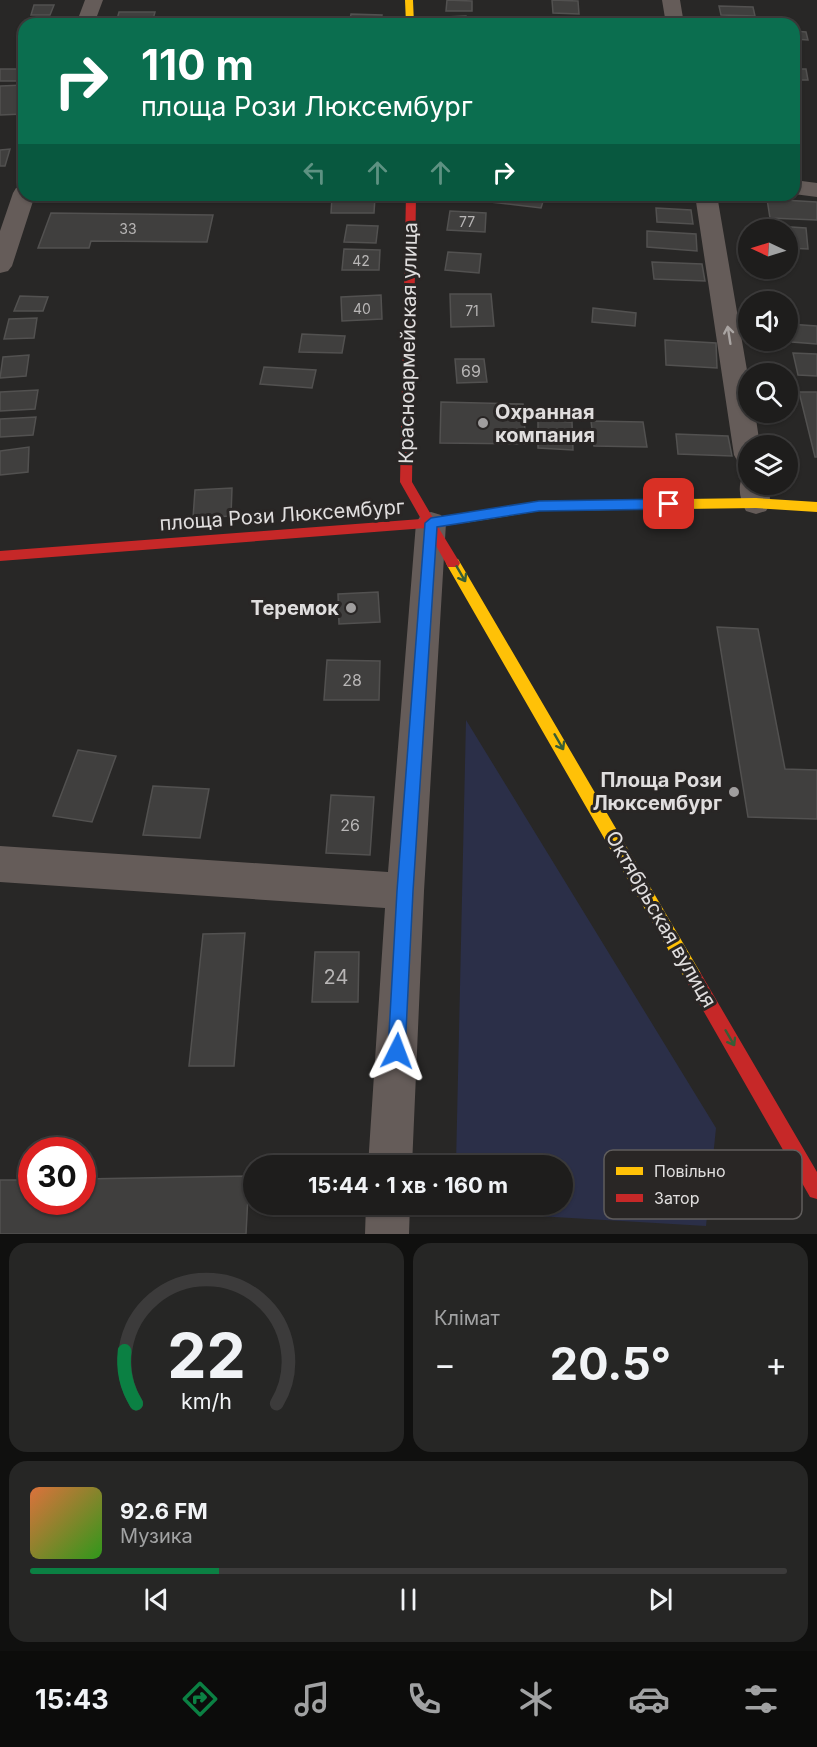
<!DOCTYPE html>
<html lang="uk">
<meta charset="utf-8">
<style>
body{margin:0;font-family:Inter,sans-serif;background:#262625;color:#f1f3f6;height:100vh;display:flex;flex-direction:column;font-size:22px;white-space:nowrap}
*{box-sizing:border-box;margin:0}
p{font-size:20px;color:#a1a2a3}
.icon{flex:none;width:33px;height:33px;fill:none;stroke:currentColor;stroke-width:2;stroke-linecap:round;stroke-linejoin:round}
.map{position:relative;height:1234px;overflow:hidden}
.sheet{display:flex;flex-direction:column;gap:9px;padding:9px;background:#10100f;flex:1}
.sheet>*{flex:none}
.banner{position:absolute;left:18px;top:18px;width:782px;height:183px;border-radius:18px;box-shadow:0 2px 4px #0004,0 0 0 2px #3c3b3b;background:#0b6e4f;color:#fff;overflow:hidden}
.needle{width:39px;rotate:274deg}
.tools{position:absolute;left:738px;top:219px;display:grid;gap:12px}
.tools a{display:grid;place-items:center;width:60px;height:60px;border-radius:50%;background:#1e1d1c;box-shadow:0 2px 4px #0004,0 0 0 2px #3c3b3b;font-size:30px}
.speed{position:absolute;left:18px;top:1137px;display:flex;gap:12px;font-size:30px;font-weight:700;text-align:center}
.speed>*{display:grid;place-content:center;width:78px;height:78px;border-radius:50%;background:#1e1d1c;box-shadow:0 2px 4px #0004,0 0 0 2px #3c3b3b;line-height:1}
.speed .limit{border:9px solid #d22;background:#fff;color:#111}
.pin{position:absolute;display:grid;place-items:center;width:51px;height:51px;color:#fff;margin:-26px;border-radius:12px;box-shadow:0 3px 9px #0006}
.me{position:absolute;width:66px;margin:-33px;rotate:3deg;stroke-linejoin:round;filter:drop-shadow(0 0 4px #0008)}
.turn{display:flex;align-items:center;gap:21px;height:126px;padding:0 24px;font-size:27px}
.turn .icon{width:78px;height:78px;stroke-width:2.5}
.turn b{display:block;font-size:42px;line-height:51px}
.lanes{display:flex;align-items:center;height:57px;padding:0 24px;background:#0003;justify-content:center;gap:30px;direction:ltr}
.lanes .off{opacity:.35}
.big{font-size:45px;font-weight:700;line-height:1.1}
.sheet .tile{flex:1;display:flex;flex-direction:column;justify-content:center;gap:9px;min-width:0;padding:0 21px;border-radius:18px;background:#262625}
.sheet .dial{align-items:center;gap:0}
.dial svg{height:156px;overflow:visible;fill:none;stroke:#3c3b3b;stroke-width:7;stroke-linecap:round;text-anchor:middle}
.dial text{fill:#f1f3f6;stroke:none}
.song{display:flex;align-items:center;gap:18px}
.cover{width:72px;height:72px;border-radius:9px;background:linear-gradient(135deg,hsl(20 70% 55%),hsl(110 70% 35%))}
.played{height:6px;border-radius:3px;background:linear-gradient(90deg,#0b8043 25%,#3c3b3b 25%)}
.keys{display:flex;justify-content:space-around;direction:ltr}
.heat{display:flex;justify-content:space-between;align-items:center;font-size:33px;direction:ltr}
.sheet .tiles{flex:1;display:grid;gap:9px;grid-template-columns:1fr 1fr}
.tile:last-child{grid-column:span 2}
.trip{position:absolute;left:243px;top:1155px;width:330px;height:60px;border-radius:30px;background:#1e1d1c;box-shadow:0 2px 4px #0004,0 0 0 2px #3c3b3b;font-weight:700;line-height:60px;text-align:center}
.menu{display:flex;height:96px;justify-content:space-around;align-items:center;background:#0c0c0b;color:#a1a2a3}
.menu .icon{width:42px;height:42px}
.menu .active{color:#0b8043}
.menu b{font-size:27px;color:#f1f3f6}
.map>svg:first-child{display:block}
</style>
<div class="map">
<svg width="817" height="1234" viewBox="0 0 817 1234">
<rect width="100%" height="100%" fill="#282726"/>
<path fill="#2b2f48" d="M466,720l250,408 -10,98 -252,-15 1,-6 107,-1v-38l-106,-1z"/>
<path fill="#403f3e" stroke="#525150" stroke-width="1.5" d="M447,0l25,1v10h-26z
M552,0l26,1 1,13 -26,-1z
M34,5h20l-4,10h-19z
M719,6l34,1 2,9 -34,-1z
M119,12h36l-3,11h-36z
M351,14l31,1 -1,9h-32z
M466,16l2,8h-22l-1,-7z
M794,31l12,1 2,8 -14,-1z
M0,69h24v12h-24z
M794,69h12l2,11h-14z
M24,85l-1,29 -23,1v-29z
M10,149l-5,17h-5v-16z
M493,195h52l-4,13 -50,-6z
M332,197h43l-1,16h-43z
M767,199l50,3v18l-47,-2z
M656,208l35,2 2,14 -36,-2z
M450,211l36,2 -1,19 -38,-2z
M51,213l162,2 -6,27 -116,-1 -2,7h-51z
M347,225l31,1 -2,17 -32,-1z
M776,226l30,2 2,21 -20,-1v-18h-11z
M647,231l49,3 1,17 -50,-4z
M344,249l36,1 -1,20h-37z
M448,252l33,2 -2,19 -34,-3z
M652,262l50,2 3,17 -51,-2z
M450,294h41l3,32 -43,1z
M381,295l1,24 -40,2 -1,-24z
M20,296l28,1 -5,14h-29z
M593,308l43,5 -1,13 -43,-4z
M37,318l-3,20 -30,1 5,-20z
M789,324l28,2v18l-25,-2z
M302,334l43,2 -3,17 -43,-1z
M665,340l51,3 1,25 -51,-3z
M793,353l24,1v22l-19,-1z
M29,355l-3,21 -26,2 3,-21z
M455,359h29l3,23 -30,1z
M264,367l52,3 -4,18 -52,-4z
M38,390l-3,19 -35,2v-19z
M799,392h18v65h-2z
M441,402l82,2 3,40 -86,-1z
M36,417l-3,18 -33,2v-18z
M538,420l34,2 1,28 -35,-2z
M591,421l52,1 4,25 -53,-1z
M676,434l52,2 4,20 -54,-2z
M29,447l-1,25 -28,3v-24z
M232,488l-1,28 -38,2 2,-28z
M378,592l2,30 -41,2 -1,-30z
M717,627l41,2 27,140 32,1v49l-69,-2z
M327,660l53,1 -1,39h-55z
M78,750l38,6 -24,66 -39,-6z
M153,786l56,3 -9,49 -57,-3z
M331,795l43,2 -4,58 -44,-2z
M245,933l-11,133h-45l14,-132z
M315,952h44l-1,50h-46z
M249,1176l-3,58h-246v-54h32v22h50v-23z"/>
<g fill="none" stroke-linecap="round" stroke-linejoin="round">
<path fill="#655c59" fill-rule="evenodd" d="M85,0h18l-9,24h-18z
M662,0h18l4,24h-18z
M794,180l23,3v14l-23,-3z
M24,186v9h11l-23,71 -4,5 -8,2v-42l13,-38 3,-5z
M695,195h22l31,181v36h7l5,34h-12v19l-10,-3 -4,-7z
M748,475v9h19l4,19 -5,8 -10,3 -10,-3c-6,-11 -9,-24 -3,-35z
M431,512l10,3 5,8 -22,368 -12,275h-44l17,-258 -385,-26v-36l388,26 28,-349 5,-8z
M366,1204h44l-1,30h-44z"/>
<path fill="#ffc107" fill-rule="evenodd" d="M405,0h8l1,24h-8z
M756,498l61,4v10l-61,-4 -217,3 -75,12 -6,-5 6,-5 75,-12z
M453,558l5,1 242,413 2,6 -2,6 -6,2 -6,-2 -240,-417 -2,-4z"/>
<path fill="#c62828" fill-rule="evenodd" d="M406,195h10l-4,287 21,36 31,-5 6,5 -6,5 -26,4 22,36 -2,4h-10l-22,-39 -426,33v-10l421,-32 -21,-37z
M694,970l6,2 117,200v27l-7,-2 -122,-213 -2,-6 2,-6z"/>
</g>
<defs><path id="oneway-shaft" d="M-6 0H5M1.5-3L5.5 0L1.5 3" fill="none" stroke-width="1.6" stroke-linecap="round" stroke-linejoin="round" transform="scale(1.5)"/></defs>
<use stroke="#a9a4a2" href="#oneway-shaft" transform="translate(729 335) rotate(-99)"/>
<g stroke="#375d36">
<use href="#oneway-shaft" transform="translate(461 574) rotate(60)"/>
<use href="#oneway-shaft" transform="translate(559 742) rotate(60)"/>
<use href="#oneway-shaft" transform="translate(730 1038) rotate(60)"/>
</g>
<path fill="#1a73e8" stroke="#114b97" stroke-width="1.5" d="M669,499l7,5 -7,5 -130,2 -102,16 -24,364 -8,160 -2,6 -6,3 -7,-3 -2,-6 9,-160 28,-368 6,-5 108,-17z"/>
<g fill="#a09e9e" stroke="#292625" stroke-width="2">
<circle cx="483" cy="423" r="6"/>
<circle cx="351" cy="608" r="6"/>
<circle cx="734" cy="792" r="6"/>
</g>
<g text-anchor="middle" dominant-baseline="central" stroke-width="6" stroke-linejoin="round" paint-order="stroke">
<g font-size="14" fill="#b8b6b6">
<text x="467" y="221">77</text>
<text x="128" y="228">33</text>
<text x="361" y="260">42</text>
<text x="362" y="308">40</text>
<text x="472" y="310">71</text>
</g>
<g font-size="16" fill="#b8b6b6">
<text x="471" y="371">69</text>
<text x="352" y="680">28</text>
<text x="350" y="825">26</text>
</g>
<g font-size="20" fill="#e0dede" stroke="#292625">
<text transform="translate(408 343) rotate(-89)">Красноармейская улица</text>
<text transform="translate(282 515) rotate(-4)">площа Рози Люксембург</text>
<text transform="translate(661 919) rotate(60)">Октябрьская вулиця</text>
</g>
<g font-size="20" font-weight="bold" fill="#e0dede" stroke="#292625" text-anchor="end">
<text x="495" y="412" text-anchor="start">Охранная<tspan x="495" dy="23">компания</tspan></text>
<text x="339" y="608">Теремок</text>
<text x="722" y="780">Площа Рози<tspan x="722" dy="23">Люксембург</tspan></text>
</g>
<g font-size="20" fill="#b8b6b6">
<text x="336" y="977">24</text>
</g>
</g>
<rect x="604" y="1150" width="198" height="69" rx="9" fill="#292625" stroke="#605d5c" stroke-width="1.5"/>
<rect x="616" y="1167" width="27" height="8" fill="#ffc107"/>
<rect x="616" y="1194" width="27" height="8" fill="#c62828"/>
<g font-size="16" fill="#e0dede">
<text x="654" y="1177">Повільно</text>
<text x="654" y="1204">Затор</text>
</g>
</svg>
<div class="tools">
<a><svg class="needle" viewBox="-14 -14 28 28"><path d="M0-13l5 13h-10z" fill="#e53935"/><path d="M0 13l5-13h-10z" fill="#a1a2a3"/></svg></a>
<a><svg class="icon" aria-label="sound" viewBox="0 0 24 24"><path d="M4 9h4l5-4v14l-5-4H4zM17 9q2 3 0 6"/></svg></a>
<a><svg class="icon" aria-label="search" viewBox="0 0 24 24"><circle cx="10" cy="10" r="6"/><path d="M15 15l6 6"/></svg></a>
<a><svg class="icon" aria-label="layers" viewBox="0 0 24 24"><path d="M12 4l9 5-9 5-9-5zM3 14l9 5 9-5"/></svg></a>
</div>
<div class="speed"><div class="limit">30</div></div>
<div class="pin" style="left:669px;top:504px;background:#d93025"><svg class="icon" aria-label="arrive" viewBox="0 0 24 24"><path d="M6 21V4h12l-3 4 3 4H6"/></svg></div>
<svg class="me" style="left:397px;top:1051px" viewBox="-20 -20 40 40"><path d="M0-17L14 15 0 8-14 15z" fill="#1a73e8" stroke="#fff" stroke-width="4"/></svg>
<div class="trip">15:44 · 1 хв · 160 m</div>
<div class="banner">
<div class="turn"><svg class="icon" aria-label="right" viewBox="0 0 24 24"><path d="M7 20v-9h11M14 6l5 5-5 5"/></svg><div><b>110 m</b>площа Рози Люксембург</div></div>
<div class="lanes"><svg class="icon off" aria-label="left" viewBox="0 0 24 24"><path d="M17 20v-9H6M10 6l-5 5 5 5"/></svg><svg class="icon off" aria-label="ahead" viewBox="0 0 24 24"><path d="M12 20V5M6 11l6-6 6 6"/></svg><svg class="icon off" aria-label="ahead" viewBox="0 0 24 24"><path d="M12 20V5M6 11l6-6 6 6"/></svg><svg class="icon" aria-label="right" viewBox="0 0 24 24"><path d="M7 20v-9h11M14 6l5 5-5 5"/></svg></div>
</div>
</div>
<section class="sheet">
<div class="tiles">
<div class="tile dial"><svg viewBox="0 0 100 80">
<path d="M14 69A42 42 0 1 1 86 69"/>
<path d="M14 69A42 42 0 0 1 8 42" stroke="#0b8043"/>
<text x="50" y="56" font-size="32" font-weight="700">22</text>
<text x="50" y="72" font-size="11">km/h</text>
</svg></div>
<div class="tile"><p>Клімат</p>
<div class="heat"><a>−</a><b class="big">20.5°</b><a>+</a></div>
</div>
<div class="tile">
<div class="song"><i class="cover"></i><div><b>92.6 FM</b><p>Музика</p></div></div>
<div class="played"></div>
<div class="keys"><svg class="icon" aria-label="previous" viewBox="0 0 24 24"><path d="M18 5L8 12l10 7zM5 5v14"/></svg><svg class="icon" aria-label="pause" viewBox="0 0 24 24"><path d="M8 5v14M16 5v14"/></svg><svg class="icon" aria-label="next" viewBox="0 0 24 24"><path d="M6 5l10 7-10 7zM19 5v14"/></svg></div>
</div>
</div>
</section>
<nav class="menu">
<b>15:43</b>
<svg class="icon active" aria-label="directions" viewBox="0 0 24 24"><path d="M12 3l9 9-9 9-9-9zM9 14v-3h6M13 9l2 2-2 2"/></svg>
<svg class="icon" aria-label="music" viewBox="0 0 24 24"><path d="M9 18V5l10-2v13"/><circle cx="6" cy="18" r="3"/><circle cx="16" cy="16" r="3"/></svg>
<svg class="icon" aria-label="phone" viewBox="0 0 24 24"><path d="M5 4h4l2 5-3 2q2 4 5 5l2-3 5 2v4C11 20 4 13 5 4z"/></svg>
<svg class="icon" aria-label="climate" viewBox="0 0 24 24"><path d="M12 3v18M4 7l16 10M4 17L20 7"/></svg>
<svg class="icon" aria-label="car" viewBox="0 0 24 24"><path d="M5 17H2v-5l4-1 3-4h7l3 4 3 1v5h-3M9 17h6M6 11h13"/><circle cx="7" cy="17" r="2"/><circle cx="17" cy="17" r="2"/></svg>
<svg class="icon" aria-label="filters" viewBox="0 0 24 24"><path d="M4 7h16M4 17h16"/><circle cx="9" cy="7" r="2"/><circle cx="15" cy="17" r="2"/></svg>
</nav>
